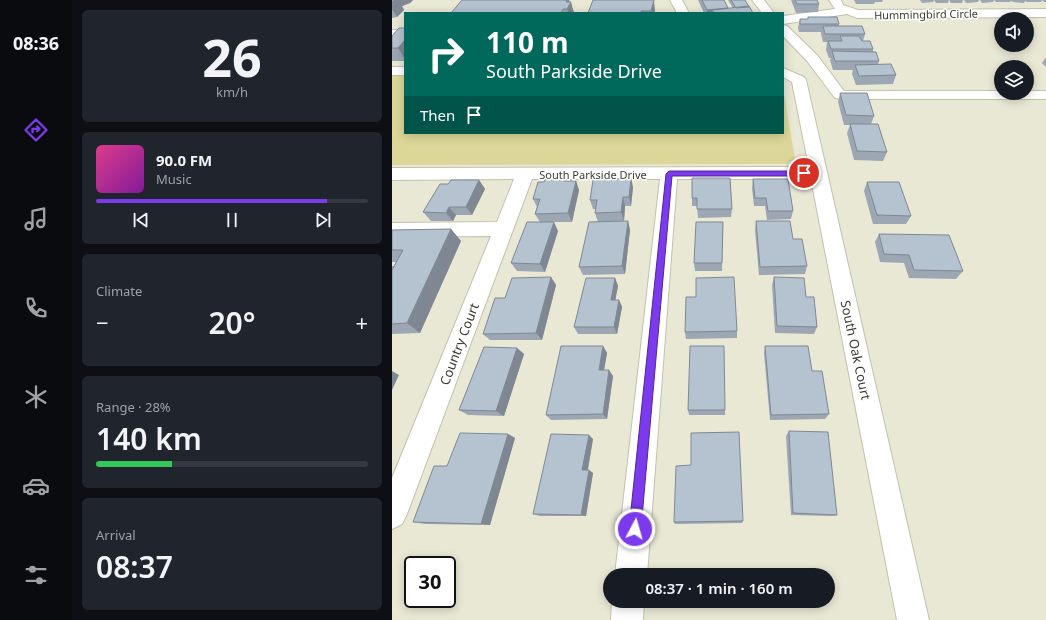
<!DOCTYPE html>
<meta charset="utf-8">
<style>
body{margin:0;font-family:"Noto Sans",sans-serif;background:#20242c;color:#f1f3f6;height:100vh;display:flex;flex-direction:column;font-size:15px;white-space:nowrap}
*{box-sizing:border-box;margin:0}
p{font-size:13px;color:#9ea1a6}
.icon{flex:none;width:22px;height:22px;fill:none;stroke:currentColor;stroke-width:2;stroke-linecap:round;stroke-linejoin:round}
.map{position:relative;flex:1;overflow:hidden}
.sheet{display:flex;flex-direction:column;gap:10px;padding:10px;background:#0d0f14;width:320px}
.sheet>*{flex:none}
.banner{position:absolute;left:12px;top:12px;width:380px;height:122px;border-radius:0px;box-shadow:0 2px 10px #0003;background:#00695c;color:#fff;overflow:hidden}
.tools{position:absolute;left:602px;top:12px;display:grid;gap:8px}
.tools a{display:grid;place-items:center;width:40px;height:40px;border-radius:50%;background:#171b24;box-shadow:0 2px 10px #0003;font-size:20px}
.speed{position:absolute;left:12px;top:556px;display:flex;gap:8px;font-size:20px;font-weight:700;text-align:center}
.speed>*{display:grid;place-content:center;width:52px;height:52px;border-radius:50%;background:#171b24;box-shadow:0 2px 10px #0003;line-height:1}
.speed .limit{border:2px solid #111;border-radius:6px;background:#fff;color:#111}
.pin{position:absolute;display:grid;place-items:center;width:34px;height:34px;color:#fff;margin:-17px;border:2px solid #fff;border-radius:50%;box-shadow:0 1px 4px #0007}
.me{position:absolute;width:44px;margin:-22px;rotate:6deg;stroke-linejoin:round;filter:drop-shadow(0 0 3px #0008)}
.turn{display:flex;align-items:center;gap:14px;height:84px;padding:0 16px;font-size:18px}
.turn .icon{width:52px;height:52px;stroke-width:2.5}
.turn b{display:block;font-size:28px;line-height:34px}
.then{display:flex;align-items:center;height:38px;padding:0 16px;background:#0003;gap:8px;font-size:15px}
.big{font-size:30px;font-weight:600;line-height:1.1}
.sheet .card{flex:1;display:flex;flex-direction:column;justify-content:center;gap:6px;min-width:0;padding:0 14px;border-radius:6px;background:#20242c}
.sheet .dial{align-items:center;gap:0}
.dial b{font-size:52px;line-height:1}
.song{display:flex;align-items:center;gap:12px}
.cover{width:48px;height:48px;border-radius:6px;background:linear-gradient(135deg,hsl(330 70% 55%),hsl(290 70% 35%))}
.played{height:4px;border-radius:2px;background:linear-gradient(90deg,#7c3aed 85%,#363941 85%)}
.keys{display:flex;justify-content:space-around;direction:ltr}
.heat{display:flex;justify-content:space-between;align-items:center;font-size:22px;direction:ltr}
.charge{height:6px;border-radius:3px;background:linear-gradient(90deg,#34c759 28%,#363941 0)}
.trip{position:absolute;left:211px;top:568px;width:232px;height:40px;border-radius:20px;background:#171b24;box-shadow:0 2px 10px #0003;font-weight:600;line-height:40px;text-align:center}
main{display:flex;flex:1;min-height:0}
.tab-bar{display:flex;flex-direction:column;width:72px;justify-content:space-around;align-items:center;background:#090b0e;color:#9ea1a6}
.tab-bar .icon{width:28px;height:28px}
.tab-bar .active{color:#7c3aed}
.tab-bar b{font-size:18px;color:#f1f3f6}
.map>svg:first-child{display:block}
</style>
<main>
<nav class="tab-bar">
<b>08:36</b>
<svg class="icon active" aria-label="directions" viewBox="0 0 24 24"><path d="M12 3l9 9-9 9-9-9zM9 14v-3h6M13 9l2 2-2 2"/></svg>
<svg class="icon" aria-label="music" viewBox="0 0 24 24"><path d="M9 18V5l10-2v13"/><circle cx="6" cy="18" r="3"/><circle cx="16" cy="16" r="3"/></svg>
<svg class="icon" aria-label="phone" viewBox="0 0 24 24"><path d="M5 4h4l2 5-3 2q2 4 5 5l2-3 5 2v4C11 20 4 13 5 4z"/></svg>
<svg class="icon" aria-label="climate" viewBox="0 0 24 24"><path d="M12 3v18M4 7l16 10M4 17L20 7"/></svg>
<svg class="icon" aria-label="car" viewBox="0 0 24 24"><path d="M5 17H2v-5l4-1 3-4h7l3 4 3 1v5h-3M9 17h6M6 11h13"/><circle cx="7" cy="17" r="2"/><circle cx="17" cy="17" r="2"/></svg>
<svg class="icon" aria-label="filters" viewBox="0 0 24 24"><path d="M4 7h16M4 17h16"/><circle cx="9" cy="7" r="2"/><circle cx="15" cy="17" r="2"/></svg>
</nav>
<section class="sheet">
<div class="card dial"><b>26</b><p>km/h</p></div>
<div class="card">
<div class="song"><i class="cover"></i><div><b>90.0 FM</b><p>Music</p></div></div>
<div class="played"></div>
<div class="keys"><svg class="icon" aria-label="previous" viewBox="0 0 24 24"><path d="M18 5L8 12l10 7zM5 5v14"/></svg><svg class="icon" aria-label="pause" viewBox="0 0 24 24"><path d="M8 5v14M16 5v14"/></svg><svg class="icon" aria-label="next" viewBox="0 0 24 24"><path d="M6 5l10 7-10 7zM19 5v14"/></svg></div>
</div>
<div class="card"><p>Climate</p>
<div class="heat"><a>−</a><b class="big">20°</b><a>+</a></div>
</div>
<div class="card"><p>Range · 28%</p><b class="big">140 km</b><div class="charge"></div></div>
<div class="card"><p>Arrival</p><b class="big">08:37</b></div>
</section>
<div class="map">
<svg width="654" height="620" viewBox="0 0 654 620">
<rect width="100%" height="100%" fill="#e9e8d5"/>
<path fill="#dcd798" d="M0,74h13v59h378v-45l12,71 -8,5 -395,1z"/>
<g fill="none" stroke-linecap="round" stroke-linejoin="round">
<g stroke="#c2c1ae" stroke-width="2">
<path id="minor" d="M278,0h12l7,13h-12z
M360,0h12l10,13h-12z
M437,0h12l2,5 15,5 188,-1v8l-189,1 -10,-4 -64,10v-8l52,-7z
M391,25l4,1 30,29 27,36h157v2h26v-2h19v8h-206l-5,-1 -28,-37 -24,-25z
M0,30h13v8h-13z
M0,67h13v8h-13z
M391,68l21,9 2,3 123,540h-32l-86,-441h-134l-30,396h-32l45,-396h-128l-125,335 -5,10 -10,5v-51l99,-242 -99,1v-14l105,-1 17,-43 -122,1v-12l417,-1 -17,-85 -9,-5z
M220,601h32l-1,19h-32z"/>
</g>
<use href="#minor" fill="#fff" fill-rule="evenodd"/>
</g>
<path fill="#9ca7b3" d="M0,0h21l-3,3 -8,3 2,4 -7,7 -5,1z
M177,0l5,13h-123z
M201,0l62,11v2h-67z
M306,0h26l4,9 5,-1 -5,-8h17l8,13h-49z
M399,0h26l2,4 -1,8 -22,1z
M462,0h29l-1,2h-7l-1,2h-18z
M528,0h14l-1,2 -11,1z
M542,0h15l-1,3h-12z
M557,0h14l-1,3h-11z
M572,0h15l-1,2 -12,1z
M588,0h66v2h-2l-2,-2 -1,2h-14l-2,-1 -1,2 -11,-1 -2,-1 -1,1h-14l-2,-2 -1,2 -11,1z
M416,17l31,7v2l26,8 -2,7 10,8v3l6,9 -1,3 18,11 -3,9 -37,1 -4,-11 1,-4h-20l-3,-10 1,-2h-2l-3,-8 1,-8h-4l-2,-8v-2h-22l-1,-4 2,-9h8z
M13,28v33h-13v-25z
M654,57v10l-4,-4z
M448,93l34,23 -3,8 16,28 -4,9 -29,-1 -7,-27 3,-8h-6l-6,-23z
M338,178l2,31 -1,8 -33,1 -1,-12h-5v-8z
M361,179l40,32 -2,8 -24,1 -2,-14h-11l-2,-18z
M87,180l6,9 -13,26h-16l-3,6h-22l-8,-9 25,-28z
M184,181l3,9 -7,32h-32l-5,-8 2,-7 -4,-8 11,-17z
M475,182l44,34 -5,8h-33l-9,-33z
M241,187l-2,19h-6l-1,15 -26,1 -3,-9 1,-4h-3l-3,-9z
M236,221l2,9 -5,44 -42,1 -4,-8z
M364,221l37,18 14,27 -2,8 -46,1 -4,-45z
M331,222l-1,49h-27l-1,-8z
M59,229l10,12 -41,92 -28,1v-68h2l2,-4h-4v-32z
M166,231l-13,41 -28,-1 -6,-8z
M487,234l84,37 -7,8 -47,-1 -5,-15 -24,-1 -5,-20z
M159,277l5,8 -14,55h-52l-7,-6 22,-36z
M382,277l32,20 11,30 -3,7 -39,-1 -3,-48z
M223,278l3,8 -3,14h4l3,7 -5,27h-39l-4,-7z
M345,331v7l-51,1 -1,-7z
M211,346l4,7 -3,17 9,6 -6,43 -56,1 -5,-5z
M373,346l47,25 17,43 -4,5 -55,1 -6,-67z
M125,348l7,6 -20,62 -36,-1 -9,-5z
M296,410h37v5h-36z
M397,431l48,84 -4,1 -42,-1 -5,-79z
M116,434l7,4 -25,87 -65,-1 -12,-2 34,-56z
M201,439l-5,31 5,3 -7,43h-46l-7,-2z
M299,465l52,56 -1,2 -67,1 -1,-2z"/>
<path fill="#7f8892" d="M2,0h19l-3,3 -8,3 2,4 -7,7 -5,-8v-7z
M175,0h2l1,3 1,-1 3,11h-6l-2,-11z
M262,0l1,11v2h-3l-1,-2z
M336,8v5l-16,-3v3h-5v-3z
M13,40v19l-7,-11z
M239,178l2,9 -2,19 -2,-9z
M87,180l6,9 -13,26 -6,-8z
M184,181l3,9 -7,32 -4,-9z
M231,197l2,9 -1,15 -3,-9z
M57,207l7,8 -3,6 -7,-8z
M236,221l2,9 -5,44 -3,-8z
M162,222l4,9 -13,41 -5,-8z
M59,229l10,12 -41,92 -13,-10z
M159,277l5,8 -14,55 -6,-7z
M223,278l3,8 -4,21 -3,-7z
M227,300l3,7 -5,27 -3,-7z
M211,346l4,7 -4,23 -4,-6z
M125,348l7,6 -20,62 -8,-5z
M217,370l4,6 -6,43 -4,-5z
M0,371l7,4 -7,15z
M116,434l7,4 -25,87 -9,-1z
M197,435l4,4 -6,34 -5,-3z
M197,470l4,3 -7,43 -5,-1z"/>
<path fill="#b5c2d0" stroke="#7f8892" d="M70,0h105l-1,2h5l-4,7h-4l-2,4h-110z
M201,0h61l-3,11h-10v2h-53z
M310,0h22l4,8 -21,2z
M339,0h14l4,7 -13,1z
M403,0h22l2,4h-22z
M357,6l4,7h-39l-2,-3z
M416,17h29l2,7h-39v-5h8z
M431,26h39l3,8h-40z
M7,28h6v12l-7,8h-6v-12z
M448,36h19l3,5h8l3,8h-42l-3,-8h14z
M440,51l44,1 3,9h-44z
M499,64l5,11 -37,1 -4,-11z
M448,93h27l7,23 -28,-1z
M458,124h28l9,28 -30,-1z
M174,176l-2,5h12l-8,32 -33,1 5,-15h-7l5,-17h6l2,-5z
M239,178l-2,19h-6l-2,15 -26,1 2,-13h-7l3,-20z
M300,178h38l2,31h-35v-11h-5z
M361,179h35l5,32h-25l-2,-13h-11z
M59,180h28l-13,27h-17l-3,6 -23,-1 17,-28h8z
M475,182h32l12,34 -34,-1z
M236,221l-6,45 -43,1 10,-45z
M364,221h34l3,18h9l5,27 -47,1z
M135,222h27l-14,42 -29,-1z
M304,222h27l-1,41h-28z
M59,229l-44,94 -15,1v-54l11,-20h-11v-20z
M487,234l70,1 14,36 -49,-1 -5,-15 -25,-1z
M159,277l-15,56 -53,1 12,-36h10l7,-20z
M342,277l3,54 -52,1 1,-35h10v-19z
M382,277l30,1 2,19h8l3,30 -40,-1z
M194,278h29l-4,22h8l-5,27h-40z
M169,346h42l-4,24h10l-6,44 -57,1z
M298,346h34l1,64h-37z
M373,346h43l4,25h10l7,43 -58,1z
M92,347l33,1 -21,63 -37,-1z
M397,431l39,1 9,83 -44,-2z
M347,432l4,89 -69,1 2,-56 15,-1v-32z
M68,433l48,1 -27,90 -68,-2 21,-56h13z
M159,434l38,1 -7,35h7l-8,45 -48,-1z"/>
<path fill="#7c3aed" stroke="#51269a" d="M277,171h135l3,2 -3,3h-132l-31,353 -1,4 -5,2 -4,-2 -2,-4 37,-355z"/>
<g text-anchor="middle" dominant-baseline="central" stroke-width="3" stroke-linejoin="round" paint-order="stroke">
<g font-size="11" fill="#3a3a32" stroke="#fff">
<text transform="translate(534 14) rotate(-1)">Hummingbird Circle</text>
<text x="201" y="174">South Parkside Drive</text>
</g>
<g font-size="13" fill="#3a3a32" stroke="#fff">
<text transform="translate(67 344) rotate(-69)">Country Court</text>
<text transform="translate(464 350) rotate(78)">South Oak Court</text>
</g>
</g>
</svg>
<div class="tools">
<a><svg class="icon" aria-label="sound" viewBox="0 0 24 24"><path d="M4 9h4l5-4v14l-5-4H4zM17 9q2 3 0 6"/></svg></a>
<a><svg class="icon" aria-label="layers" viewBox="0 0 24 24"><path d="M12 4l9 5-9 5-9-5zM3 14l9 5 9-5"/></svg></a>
</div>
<div class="speed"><div class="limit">30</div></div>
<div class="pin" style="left:412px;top:173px;background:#d93025"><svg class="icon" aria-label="arrive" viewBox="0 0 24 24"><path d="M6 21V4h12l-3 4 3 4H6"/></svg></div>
<svg class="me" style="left:243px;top:529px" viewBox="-20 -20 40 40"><circle r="17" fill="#7c3aed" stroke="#fff" stroke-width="3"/><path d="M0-11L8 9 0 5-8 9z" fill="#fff"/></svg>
<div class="trip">08:37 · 1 min · 160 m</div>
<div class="banner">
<div class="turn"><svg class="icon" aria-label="right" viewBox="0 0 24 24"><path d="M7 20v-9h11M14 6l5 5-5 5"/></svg><div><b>110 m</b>South Parkside Drive</div></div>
<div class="then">Then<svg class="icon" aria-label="arrive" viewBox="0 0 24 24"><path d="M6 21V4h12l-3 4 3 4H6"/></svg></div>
</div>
</div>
</main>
